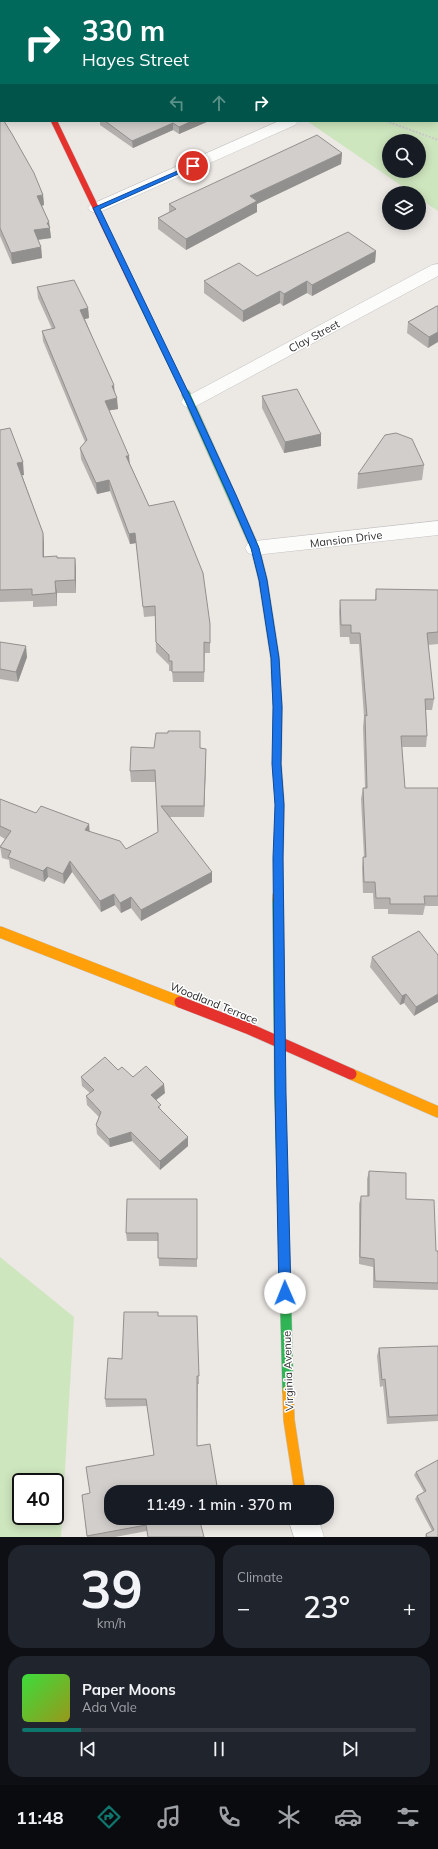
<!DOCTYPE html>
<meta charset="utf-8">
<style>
body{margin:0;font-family:Mulish,sans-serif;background:#20242c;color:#f1f3f6;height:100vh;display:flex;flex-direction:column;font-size:15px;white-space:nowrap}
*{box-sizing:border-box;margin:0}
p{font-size:13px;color:#9ea1a6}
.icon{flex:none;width:22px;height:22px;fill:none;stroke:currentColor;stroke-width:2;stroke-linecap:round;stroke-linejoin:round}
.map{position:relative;height:1537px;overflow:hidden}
.side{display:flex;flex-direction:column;gap:8px;padding:8px;background:#0d0f14;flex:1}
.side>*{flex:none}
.hud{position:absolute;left:0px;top:0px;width:438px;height:122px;box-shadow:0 2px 10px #0003;background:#00695c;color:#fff;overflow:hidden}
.fabs{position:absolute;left:382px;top:134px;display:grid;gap:8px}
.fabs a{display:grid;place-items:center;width:44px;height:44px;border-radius:50%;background:#171b24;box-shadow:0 2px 10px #0003;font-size:20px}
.speed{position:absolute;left:12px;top:1473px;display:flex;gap:8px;font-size:20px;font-weight:700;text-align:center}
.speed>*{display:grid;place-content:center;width:52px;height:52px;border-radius:50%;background:#171b24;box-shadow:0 2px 10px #0003;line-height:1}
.speed .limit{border:2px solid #111;border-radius:6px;background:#fff;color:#111}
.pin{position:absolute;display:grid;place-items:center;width:34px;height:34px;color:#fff;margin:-17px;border:2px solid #fff;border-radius:50%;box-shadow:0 1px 4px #0007}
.me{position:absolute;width:44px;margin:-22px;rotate:359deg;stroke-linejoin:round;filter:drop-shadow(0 0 3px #0008)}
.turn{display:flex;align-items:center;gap:14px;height:84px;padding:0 16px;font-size:18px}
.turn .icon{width:52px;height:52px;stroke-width:2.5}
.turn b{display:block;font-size:28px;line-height:34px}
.lanes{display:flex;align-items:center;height:38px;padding:0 16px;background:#0003;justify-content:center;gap:20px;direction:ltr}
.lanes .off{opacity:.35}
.big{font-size:30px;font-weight:600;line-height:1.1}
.side .tile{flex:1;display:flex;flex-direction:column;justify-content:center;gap:6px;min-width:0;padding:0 14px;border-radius:16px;background:#20242c}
.side .dial{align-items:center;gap:0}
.dial b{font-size:52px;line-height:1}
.song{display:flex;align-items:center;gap:12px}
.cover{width:48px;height:48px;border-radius:6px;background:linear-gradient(135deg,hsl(120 70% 55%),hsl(60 70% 35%))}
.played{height:4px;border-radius:2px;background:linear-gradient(90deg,#0f766e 15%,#363941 15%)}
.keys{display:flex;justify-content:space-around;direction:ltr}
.heat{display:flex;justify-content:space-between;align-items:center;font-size:22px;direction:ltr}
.side .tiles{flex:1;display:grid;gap:8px;grid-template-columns:1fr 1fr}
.tile:last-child{grid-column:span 2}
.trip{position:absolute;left:104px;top:1485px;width:230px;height:40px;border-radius:16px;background:#171b24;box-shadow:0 2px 10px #0003;font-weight:600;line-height:40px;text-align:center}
.tabs{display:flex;height:64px;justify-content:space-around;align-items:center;background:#090b0e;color:#9ea1a6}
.tabs .icon{width:28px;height:28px}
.tabs .selected{color:#0f766e}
.tabs b{font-size:18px;color:#f1f3f6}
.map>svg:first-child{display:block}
</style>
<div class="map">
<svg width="438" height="1537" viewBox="0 0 438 1537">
<rect width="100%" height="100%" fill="#ece8e4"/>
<path fill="#e6e0d3" d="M117,0h231l-3,1z"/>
<path fill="#cee6be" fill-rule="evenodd" d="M348,0h90v211l-19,-13v-5h-7l-105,-72h130v-120h-92zM389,141h30v30h-30z
M0,1257l74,60 -13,220h-61zM21,1482h34v34h-34z"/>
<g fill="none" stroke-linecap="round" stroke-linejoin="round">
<g stroke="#c5c4c5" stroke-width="1">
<path id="street" d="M0,54h1v9h-1z
M279,121l19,1 -3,3 -193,86 -6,2 -6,-2 -2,-3 2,-3z
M438,264v12l-242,130 -6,2 -6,-2 -3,-4 3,-4 248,-133z
M438,521v14l-183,20 -7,-2 -3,-5 3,-5 7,-2z
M288,1518h30l6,19h-30z"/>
</g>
<g stroke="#c5c4c5" stroke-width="7">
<path id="fast-far2" d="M139,298l47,97"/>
</g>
<g stroke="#c5c4c5" stroke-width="10">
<path id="fast-far1" d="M186,394l69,154 8,32 12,78 1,24"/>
</g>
<g stroke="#c5c4c5" stroke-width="12">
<path id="fast" d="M278,900l2,194 8,297"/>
</g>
<g stroke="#c5c4c5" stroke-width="10">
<path id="slow-far1" d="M276,682l2,25 -1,57 3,41 -2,92"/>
</g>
<g stroke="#c5c4c5" stroke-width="12">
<path id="slow" d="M278,900v-4
M0,932l180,70
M351,1074l87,38
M288,1391l1,29 11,72"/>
</g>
<g stroke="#c5c4c5" stroke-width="7">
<path id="jam-far1" d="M54,121l85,177"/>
</g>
<g stroke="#c5c4c5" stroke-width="12">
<path id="jam" d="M180,1002l67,26 104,46"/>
</g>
<path stroke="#c9c9c8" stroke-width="2" stroke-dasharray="2 1.5" stroke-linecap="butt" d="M386,121l52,19"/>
<use href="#street" fill="#fcfcfb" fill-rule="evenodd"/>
<use href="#fast-far2" stroke="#30b455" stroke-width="6"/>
<use href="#fast-far1" stroke="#30b455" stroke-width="8"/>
<use href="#fast" stroke="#30b455" stroke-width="11"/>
<use href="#slow-far1" stroke="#ff9f0a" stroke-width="8"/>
<use href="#slow" stroke="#ff9f0a" stroke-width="11"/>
<use href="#jam-far1" stroke="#e5322d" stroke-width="6"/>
<use href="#jam" stroke="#e5322d" stroke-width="11"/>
</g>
<path fill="#b4b1af" d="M185,0h58l-2,1h-54z
M0,114l43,81 1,10 -2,1 7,16 2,16 -13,2 3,7 1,11 -30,6 -12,-28z
M100,121h109l-30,13 -6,-4 -40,18 -33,-23z
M342,153l-1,11 -84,40v8l-71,38 -28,-21v-11l11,-6v-8z
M376,251l-1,11 -63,34 -5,-3 -24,13 -3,-3 -37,19 -39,-29v-12l53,-5z
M37,287l51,21 1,10 -4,1 30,74 3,16 -9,1 21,54 19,42 61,118v29h-5l-1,29h-31l-1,-11h-3v-6l-13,-13 -1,-36 -11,1 -8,-74 -6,1 -20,-53 -13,3 -16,-35 -1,-11 5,-6 -42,-101 -1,-10 10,-2 -14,-31z
M437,306l-9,42 -21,-15 1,-11z
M262,396l59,38v12l-37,7 -22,-45z
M0,430l24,45h-2l21,58 1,12v12l31,1 1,12v23h-19v13l-24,1v-6l-33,1z
M424,465l-2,15 -65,9 1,-15z
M376,589l62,1v54l-10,1 6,54 -2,11h-6l1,26 -1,11h-24l3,41h33v118h-13l-2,9 -35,-1v-5h-14l-1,-16h-10l-1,-25 1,-11h1l-3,-58 2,-11h2l-2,-61 1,-10 -5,-73h-9l-1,-7h-9l-1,-25 1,-12h35z
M0,642l27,15 -9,25 -18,-3z
M201,748l5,1 -2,68h-34l42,65 -71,39 -10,-13 -10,5 -6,-8 -14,7 -29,-40 -8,12 -16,-7 -4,5 -34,-14 -1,-8 -7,-2 -2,-12 5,-7 -5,-3v-37l36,14 54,19 36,17 32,-17 -2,-50h-25l-1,-11z
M438,955l-24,61 -10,-13 -4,2 -30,-38 2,-10z
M118,1070l47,23 -9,7 5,10 27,36 -28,24 -28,-29 -22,6 -13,-13 -1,-9 3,-8 -12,-12 -1,-9 4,-3 -8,-7 -1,-9z
M369,1171l37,28 30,52h2v39l-65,-2v-21l-14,-3v-60l2,-8h6v-17z
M197,1199v68l-38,-1 -1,-25h-31l-1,-8z
M159,1316h38l2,68h-1l-1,62 -86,72h94v4l-58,9 -32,6h-28l-5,-42 8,-2 64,-38 -7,-49 -41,1 -1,-8 17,-40z
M438,1346v75l-51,3 -4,-38 -3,1 -3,-31 2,-8z
M438,1460v77h-13l1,-3 6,-3 -17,-32 2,-3 7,-4 -10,-17 2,-3z"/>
<path fill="#92908e" d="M217,0h26l-2,1h-25z
M192,121h17l-30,13v-7z
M173,123v7l-40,18 -1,-7z
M342,153l-1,11 -84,40v8l-71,38v-11l64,-43z
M43,195l1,10 -5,1 -2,-10z
M49,222l2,16 -16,2 -1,-10z
M41,247l1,11 -30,6 -1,-11z
M376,251l-1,11 -63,34v-11z
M307,281v12l-24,13 1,-12z
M280,291v12l-37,19v-11z
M88,308l1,10 -8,2 -1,-10z
M438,332v10l-10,6 1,-11z
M114,385l1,11 -3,-10z
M117,398l1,11 -12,2 -1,-10z
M321,434v12l-37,7 1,-11z
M126,456h3l1,10z
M23,462l1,13 -5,1 -2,-13z
M109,480l1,11 -13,3 -1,-11z
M43,533l1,12v24l-1,-12z
M135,533l1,10 -6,1 -1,-10z
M75,558l1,12v23l-1,-13z
M55,581l2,12v13l-1,-13z
M26,646l1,11 -9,25 -2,-10z
M206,749v11l-2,57v-11z
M89,824l1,11 -5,-5z
M70,861l2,11 -8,12 -1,-10z
M47,867l1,10 -4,5 -1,-11z
M212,872v10l-71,39v-11z
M114,894l1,11 -14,7 -1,-11z
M131,897v11l-10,5 -1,-10z
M406,994l-2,9 -4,2 2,-9z
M438,994v8l-24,14 2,-9z
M164,1084l1,9 -14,11v-9z
M131,1132l1,9 -22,6 -1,-8z
M188,1137v9l-28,24v-9z"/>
<path fill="#d1cecb" stroke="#92908e" d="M0,114l1,2v5h3l8,13 22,39 9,22 -6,1 12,26 -2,1 3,5 -16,2 7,17 -30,6 -11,-25z
M105,121h87l-13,6 -6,-4 -41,18z
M317,135l25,18 -92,43 7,5 -71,38 -28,-21 18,-9 -7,-5z
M348,232l28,19 -64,34 -5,-4 -23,13 -4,-3 -37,20 -39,-30 35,-18 18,13z
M74,280l14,28 -8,2 34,75 -2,1 5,12 -12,3 24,55h-3l23,50 25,-5 29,72 7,51v19l-6,-1v30h-32v-11h-3v-6l-13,-13 -1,-36 -12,1 -8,-74 -6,1 -20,-54 -13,3 -16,-35 7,-8 -45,-109 13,-3 -18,-41z
M437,306h1v26l-9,5 -21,-15z
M297,389l24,45 -36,8 -23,-46z
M10,428l13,34 -6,1 26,70v24l14,-1v2h18v22l-20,1 1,12 -24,2v-6l-32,1v-160z
M396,433l16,6 12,26 -66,9 27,-39z
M376,589l62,1v42l-11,1 7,66h-9l2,37h-26l4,52h33v108h-14l1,8h-35v-6h-14l-1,-16h-11l-1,-25h3l-3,-69h4l-2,-73 2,1 -7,-83h-9v-8h-10l-1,-25h36z
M0,642l26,4 -10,26 -16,-3z
M168,731h32v17l6,1 -2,57h-43l51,66 -71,38 -10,-13 -11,6 -6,-9 -14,7 -30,-40 -7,13 -16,-7 -4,4 -35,-14 3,-6 -11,-4 11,-16 -11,-5v-27l36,14 5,-7 48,18 -4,6 35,11 6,8 32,-17 -3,-62 -25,1 1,-24 23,1 2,-15h12z
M419,931l19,24v39l-22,13 -10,-13 -4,2 -30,-39z
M105,1057l13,13 4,-3 11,10 13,-11 18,18 -13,11 10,10 -3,2 30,30 -28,24 -29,-29 -22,7 -13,-14 5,-13 -15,-16 8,-6 -13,-13z
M369,1171l37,2v26l28,1 2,51h2v32l-63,-2 -1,-22 -14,-2 1,-61h8z
M127,1199h70v60l-39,-1v-25h-32z
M124,1312h34v4h39l2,60h-2v70l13,-2 8,48h-107v26h88l5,19h-56l-2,-12 -59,11 -5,-41 8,-2 -4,-26 68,-12 -8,-56h-41l3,-41 14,1z
M438,1346v69l-49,2 -4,-38 -3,1 -3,-32z
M438,1460v77h-11l-1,-3 8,-4 -17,-34 9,-5 -10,-19z"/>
<path fill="#1a73e8" stroke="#114b97" d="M191,165l5,1 -96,43 93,193 43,93 23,53 8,32 12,78 3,49 -1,57 3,41 -1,53 3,236 5,199 -2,4 -4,1 -4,-1 -2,-4 -4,-199 -2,-236 2,-53 -3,-41 1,-57 -2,-49 -12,-78 -8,-32 -23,-53 -42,-93 -93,-194z"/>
<g text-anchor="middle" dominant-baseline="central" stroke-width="3" stroke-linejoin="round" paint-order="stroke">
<g font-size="11" fill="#2e2e2e" stroke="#fff">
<text transform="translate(314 336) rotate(-28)">Clay Street</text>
<text transform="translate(346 539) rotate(-7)">Mansion Drive</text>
<text transform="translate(214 1003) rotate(22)">Woodland Terrace</text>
<text transform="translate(288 1371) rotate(-92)">Virginia Avenue</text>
</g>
</g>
</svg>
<div class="fabs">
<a><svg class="icon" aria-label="search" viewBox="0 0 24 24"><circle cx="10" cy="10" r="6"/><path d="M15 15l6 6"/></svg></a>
<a><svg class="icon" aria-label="layers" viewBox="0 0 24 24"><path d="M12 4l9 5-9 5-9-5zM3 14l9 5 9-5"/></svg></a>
</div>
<div class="speed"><div class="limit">40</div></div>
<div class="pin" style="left:193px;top:166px;background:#d93025"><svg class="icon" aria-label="arrive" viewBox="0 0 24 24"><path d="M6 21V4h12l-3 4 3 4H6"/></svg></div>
<svg class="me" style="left:285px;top:1293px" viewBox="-20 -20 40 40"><circle r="19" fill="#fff"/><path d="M0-13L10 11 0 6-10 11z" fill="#1a73e8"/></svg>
<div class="trip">11:49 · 1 min · 370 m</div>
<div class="hud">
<div class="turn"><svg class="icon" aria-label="right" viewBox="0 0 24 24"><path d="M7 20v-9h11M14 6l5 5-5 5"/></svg><div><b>330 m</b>Hayes Street</div></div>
<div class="lanes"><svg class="icon off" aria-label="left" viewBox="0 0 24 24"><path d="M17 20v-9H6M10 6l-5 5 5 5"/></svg><svg class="icon off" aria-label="ahead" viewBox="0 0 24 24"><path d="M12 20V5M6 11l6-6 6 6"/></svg><svg class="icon" aria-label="right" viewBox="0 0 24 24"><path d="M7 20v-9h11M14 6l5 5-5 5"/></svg></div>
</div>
</div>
<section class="side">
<div class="tiles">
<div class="tile dial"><b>39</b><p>km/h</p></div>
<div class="tile"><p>Climate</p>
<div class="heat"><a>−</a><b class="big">23°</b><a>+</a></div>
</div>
<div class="tile">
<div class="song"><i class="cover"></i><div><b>Paper Moons</b><p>Ada Vale</p></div></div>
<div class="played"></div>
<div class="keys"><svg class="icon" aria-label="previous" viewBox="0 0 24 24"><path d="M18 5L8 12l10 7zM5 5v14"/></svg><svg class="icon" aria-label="pause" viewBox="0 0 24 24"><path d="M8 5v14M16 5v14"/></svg><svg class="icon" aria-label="next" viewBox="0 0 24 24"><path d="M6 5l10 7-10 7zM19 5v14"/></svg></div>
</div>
</div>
</section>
<nav class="tabs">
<b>11:48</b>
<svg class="icon selected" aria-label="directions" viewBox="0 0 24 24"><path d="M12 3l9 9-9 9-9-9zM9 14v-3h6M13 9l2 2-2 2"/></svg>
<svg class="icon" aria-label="music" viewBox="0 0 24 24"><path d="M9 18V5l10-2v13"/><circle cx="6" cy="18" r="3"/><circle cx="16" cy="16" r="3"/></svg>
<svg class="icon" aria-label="phone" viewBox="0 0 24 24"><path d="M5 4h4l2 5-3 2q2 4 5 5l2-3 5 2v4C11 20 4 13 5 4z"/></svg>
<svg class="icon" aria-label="climate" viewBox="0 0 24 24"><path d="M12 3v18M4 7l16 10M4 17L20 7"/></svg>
<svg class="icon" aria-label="car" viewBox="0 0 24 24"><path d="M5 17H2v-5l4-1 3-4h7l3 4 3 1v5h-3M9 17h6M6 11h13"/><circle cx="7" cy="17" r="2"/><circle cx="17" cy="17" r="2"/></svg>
<svg class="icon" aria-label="filters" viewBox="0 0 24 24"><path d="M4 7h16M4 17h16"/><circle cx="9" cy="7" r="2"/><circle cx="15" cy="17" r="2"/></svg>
</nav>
